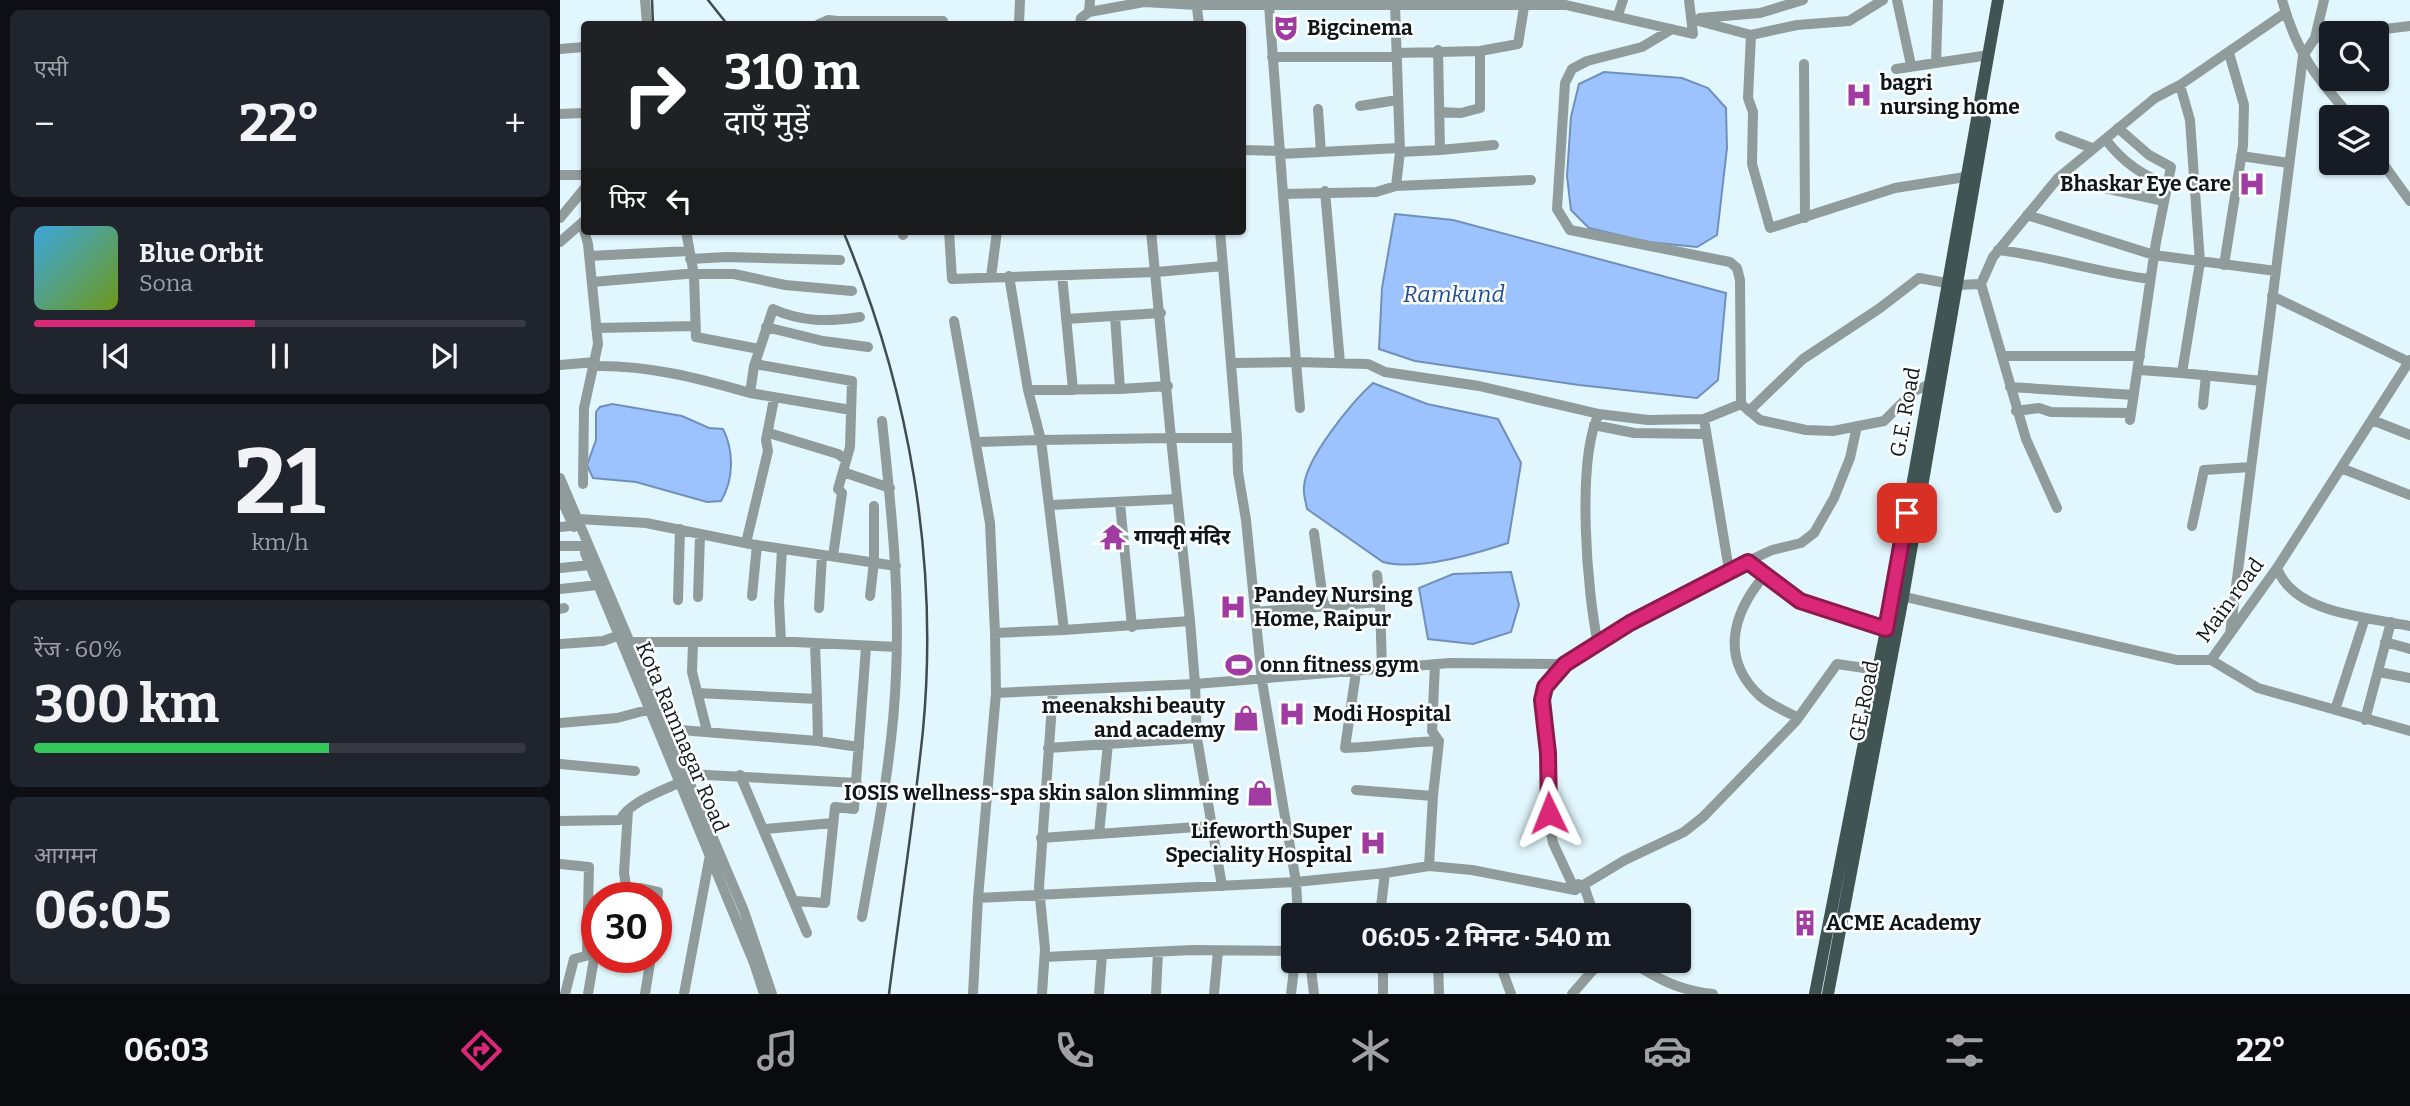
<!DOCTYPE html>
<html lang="hi">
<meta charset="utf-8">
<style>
body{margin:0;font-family:Bitter,"Noto Sans Devanagari",serif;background:#20242c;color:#f1f3f6;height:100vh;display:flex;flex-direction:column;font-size:26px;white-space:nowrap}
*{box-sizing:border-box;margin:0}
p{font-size:23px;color:#9ea1a6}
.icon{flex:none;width:38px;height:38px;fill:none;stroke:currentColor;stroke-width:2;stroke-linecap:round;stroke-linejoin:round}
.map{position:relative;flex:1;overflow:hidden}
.details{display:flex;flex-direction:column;gap:10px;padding:10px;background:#0d0f14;width:560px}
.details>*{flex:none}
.guide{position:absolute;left:21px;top:21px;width:665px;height:214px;border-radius:7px;box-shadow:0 2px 5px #0004;background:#202124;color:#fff;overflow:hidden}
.fabs{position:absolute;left:1759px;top:21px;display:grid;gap:14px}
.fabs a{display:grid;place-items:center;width:70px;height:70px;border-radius:7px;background:#171b24;box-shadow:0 2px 5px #0004;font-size:35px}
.speed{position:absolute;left:21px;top:882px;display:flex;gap:14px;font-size:35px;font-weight:700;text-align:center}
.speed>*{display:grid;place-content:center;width:91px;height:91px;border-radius:50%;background:#171b24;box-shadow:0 2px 5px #0004;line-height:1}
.speed .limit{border:10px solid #d22;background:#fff;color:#111}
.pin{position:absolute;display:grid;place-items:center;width:60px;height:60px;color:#fff;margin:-30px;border-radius:14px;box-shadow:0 4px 10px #0006}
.me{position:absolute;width:77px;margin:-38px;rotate:358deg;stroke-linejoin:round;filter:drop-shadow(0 0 5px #0008)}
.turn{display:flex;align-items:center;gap:24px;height:147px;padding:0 28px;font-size:32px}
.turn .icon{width:91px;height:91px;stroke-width:2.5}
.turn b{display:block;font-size:49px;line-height:60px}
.then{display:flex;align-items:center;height:66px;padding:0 28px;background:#0003;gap:14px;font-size:26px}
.big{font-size:52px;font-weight:700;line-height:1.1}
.details .tile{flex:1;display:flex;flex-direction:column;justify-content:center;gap:10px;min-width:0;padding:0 24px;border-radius:10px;background:#20242c}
.details .dial{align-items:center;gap:0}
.dial b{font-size:91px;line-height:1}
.song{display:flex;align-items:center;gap:21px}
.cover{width:84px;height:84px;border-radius:10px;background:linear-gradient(135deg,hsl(200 70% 55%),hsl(80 70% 35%))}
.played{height:7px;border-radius:4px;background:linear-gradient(90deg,#db2777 45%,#363941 45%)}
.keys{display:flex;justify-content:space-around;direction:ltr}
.heat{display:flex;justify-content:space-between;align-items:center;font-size:38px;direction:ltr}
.charge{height:10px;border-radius:5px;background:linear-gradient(90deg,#34c759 60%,#363941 0)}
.trip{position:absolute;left:721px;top:903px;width:410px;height:70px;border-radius:7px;background:#171b24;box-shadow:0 2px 5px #0004;font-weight:700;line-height:70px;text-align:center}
.menu{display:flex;height:112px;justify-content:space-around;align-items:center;background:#090b0e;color:#9ea1a6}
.menu .icon{width:49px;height:49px}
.menu .current{color:#db2777}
.menu b{font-size:32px;color:#f1f3f6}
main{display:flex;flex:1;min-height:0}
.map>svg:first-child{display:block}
</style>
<main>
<section class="details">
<div class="tile"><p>एसी</p>
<div class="heat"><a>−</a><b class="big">22°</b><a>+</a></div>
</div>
<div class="tile">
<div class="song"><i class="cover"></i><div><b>Blue Orbit</b><p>Sona</p></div></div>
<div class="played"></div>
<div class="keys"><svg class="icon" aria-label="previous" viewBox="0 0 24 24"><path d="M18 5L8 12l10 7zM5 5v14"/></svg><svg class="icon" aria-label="pause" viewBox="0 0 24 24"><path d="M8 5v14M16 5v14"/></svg><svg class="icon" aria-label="next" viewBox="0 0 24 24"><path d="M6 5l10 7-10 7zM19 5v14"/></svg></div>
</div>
<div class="tile dial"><b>21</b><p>km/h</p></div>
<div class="tile"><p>रेंज · 60%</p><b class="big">300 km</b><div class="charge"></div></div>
<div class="tile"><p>आगमन</p><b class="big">06:05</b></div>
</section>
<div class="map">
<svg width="1850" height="994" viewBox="0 0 1850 994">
<rect width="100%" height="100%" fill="#e1f7fd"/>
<path fill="#9cc3fe" stroke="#718fba" stroke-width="2" d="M1044,72l78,6 26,10 18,20 1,40 -10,87 -20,12 -49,-5 -59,-14 -18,-18 -4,-34 4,-59 8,-33z
M835,214l58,6 273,73 -8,87 -21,18 -118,-13 -164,-24 -36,-12 3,-61z
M813,383l54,21 71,15 23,44 -13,80c-33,11 -91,28 -125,19l-76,-53c-1,-7 -4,-15 -3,-22 1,-28 48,-85 69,-104z
M52,404l70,12 27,12 14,1c11,22 11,50 -2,72l-14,1 -71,-20 -43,-4 -6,-13 9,-25v-28l4,-5z
M951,572l8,33 -8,27 -38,12 -45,-5 -9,-51 34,-14z"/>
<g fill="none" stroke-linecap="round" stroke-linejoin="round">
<path stroke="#909c9b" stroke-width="10" d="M85,0l2,24
M1337,0l14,65
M1722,0c15,53 33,76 69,117
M636,1l3,23
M709,5l14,189 93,-2 20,-6 135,-6
M835,5l5,147 -4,34
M529,12l55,-10 53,3h369l127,29 -4,-34
M1058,15l5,-15
M1140,18l60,-5 43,-13
M1131,19l60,16 -3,63 5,14 -1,52 18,64 125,-40 70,-11
M259,24l9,-4 10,1
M280,24l-2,-3h105v3
M459,24l1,-24
M520,24l1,-6 8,-6 1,-12
M1112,29l-30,18 -55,14 -15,8 -7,14 -8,126 13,21 160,32 7,6 3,12 1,124
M1792,33l58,-7
M1191,35l46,-10 52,-4 34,-21
M1755,38l16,-2
M0,49l24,-2
M920,51l38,-7 7,-43
M837,53l83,-2v57l-19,5 -22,-1
M712,57h125
M1376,63l2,-63
M1244,64l1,154
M1336,69l93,-14
M800,106l37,-6
M758,109l3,43
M0,114l24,-1
M1558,128l31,27 22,12 -15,75 -26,178
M1500,136l32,12
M1546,140c16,21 36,36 61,44
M682,150l39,1
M880,150l54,-5
M840,152l40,-2 -2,-100
M721,154l118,-6
M1816,154l34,47
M1681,156l48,7
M0,175h24
M1498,178l106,23
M765,191l15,172
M1467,215l127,40 122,16
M0,218l24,-29
M22,223l6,21 10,100 -14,64 -1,76
M126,231l8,44 2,62 63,12
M342,231l1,4
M389,231l3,48 205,-7 66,-6 14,172h-66l19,183 -126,9 -23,-190 130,-2 -20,-207
M660,231l3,35
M0,242l24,-21
M1438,250c52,6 100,23 152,29
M29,256l100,-5
M130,259l37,-2 113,3
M1664,265l19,-119 1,-41 -15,-52
M502,275l11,115
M431,277l6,-46
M32,282l94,-8h48l51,11 67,6
M1712,296l137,66
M506,319l95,-6
M394,321l36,202 5,110 1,60 -18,205 318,-16 89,-9
M206,327l57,14 45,6
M36,328l100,-2
M1442,356h138
M673,363l63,-1 -13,-168
M195,364l97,17 -2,66 -12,42 4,4 -9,63
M0,365l35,-3
M34,366c54,-1 104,12 156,27l4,-27 19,-57c28,13 56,13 87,8
M1579,370l43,3
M1702,381l-80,-8 18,-111 -10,-142 -10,-35 105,-72
M1450,387l124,8
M560,389l48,-3
M468,390l92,-1 -5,-73
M190,393l101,17
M1643,405l3,-30
M740,408l-4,-46 72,2 17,8 94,14 120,28 49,6 56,-1 37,-15 19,16 46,10 27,1 51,-10 30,-30 19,-8
M1189,411l54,-52 77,-51 39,-30 38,7 24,-1
M1456,411l23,-3 12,4 80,1
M1144,419l25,151
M1812,420l38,15
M1034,425l40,8 72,1
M1297,426l-7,32 -16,40 -20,35 -13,10 -29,7 -39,18 -42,26 -61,29 -65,41 -20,23 -3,13 6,53 2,75 3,15 22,47 50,-30 59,-28 19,-15 93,-96 41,-57 41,6
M209,433l69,21 8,6
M677,438l1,34 8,48 16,161 34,201 2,33
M418,442l63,-2 -13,-50 -19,-114
M1781,468l69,27
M283,472l47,16
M0,478l184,433 28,83
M0,497l14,30
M560,503l12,124
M491,505l125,-6
M1497,508l-31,-69 -45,-155 12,-27 65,-79 97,-80 25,-13
M18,519l68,4 104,21 146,22
M1632,526l12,-56 47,-3
M0,527l20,-2
M754,533l10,74
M186,543l22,-92 -2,-11 8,-41
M0,546h22
M25,553l169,410 10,31
M1188,562l52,39 86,28
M0,568l30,-3
M1717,568c17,46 90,49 133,58
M817,575l3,27
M1204,576c-32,38 -44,83 -4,120 10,9 26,15 38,22
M0,589l38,-4
M1337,595l280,65h34l66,-92 133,-208
M192,596l5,-51
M310,596l4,-34v-56
M138,597l2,-62
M118,600l2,-71
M259,608l3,-53
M0,609l4,-1
M695,612l125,-10 2,67
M435,633l69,-3
M1670,634l73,-578 12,-18 9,-38
M72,642h163l102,5
M133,642l-1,30 15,59
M221,642l-2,-40 3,-53
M1825,642l25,7
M255,643l2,56
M0,644l43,-3 20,-7
M1038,644c-11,-52 -22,-184 1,-230
M1651,660l47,28 152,43
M796,672l-11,76c32,-1 62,-6 94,-7
M1819,672l31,6
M137,693l120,6 1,42
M436,693l199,-9 -5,-63
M1775,710l30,-92
M1805,720l26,-98
M0,723l57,-5 30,-8
M108,729l150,12 41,6
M488,748l149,-10
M0,764l75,7
M128,774l169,9
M180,775l67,158
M796,790l77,6 -4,70
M873,796l6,-55 -7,-10 3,-67
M68,811l-4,62 4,25
M0,821l60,-1c10,-19 44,-30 63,-39
M205,829l68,-6
M539,834l9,-90
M481,838l170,-12
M0,864l29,3 -2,88
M1018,884l6,2 10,29
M662,886l-25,-148 -2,-54 255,-21 115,1
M80,888l18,4 -2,21
M236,901l29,2 10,-96 19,2 12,-162
M820,915l5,-42 44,-7 43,4 103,20
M1014,915l11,-4
M302,917c14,-80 31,-160 34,-242 4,-86 -5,-169 -14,-254
M485,957l148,-7 100,1
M750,961l4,33
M823,961v33
M878,961l1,33
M939,961l12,33
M1070,961c28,18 50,30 83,33
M5,994l9,-35 23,-6
M28,994l7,-41
M85,994l6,-37
M124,994l26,-139
M413,994l5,-96
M482,994l3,-45 -6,-62 14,-196
M539,994l3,-39
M596,994l2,-42
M654,994l4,-43
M731,994l4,-33
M1012,994l29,-33"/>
<path stroke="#405553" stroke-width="12" d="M1255,994l78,-400 105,-594
M1268,994l75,-397 82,-476"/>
<path stroke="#3f4c50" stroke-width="2.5" d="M92,0l1,24
M148,0l19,24
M283,231c66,157 96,329 80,499 -9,88 -23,176 -34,264"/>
</g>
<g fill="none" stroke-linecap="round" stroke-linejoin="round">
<g stroke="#8e194d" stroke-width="18">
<path id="route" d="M989,813l-1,-60 -6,-53 3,-13 20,-23 65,-41 118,-61 52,39 86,28 21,-116"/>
</g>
<use href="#route" stroke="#db2777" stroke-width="12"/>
</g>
<defs>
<g id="theatre-bare" transform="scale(2.1)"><path d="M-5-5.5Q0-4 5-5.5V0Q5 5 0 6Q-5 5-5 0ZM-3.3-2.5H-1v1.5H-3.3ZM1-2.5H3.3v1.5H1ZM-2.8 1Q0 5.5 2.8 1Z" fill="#a03ca1" stroke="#fff" stroke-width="2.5" paint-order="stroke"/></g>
<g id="hospital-bare" transform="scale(2.1)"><path d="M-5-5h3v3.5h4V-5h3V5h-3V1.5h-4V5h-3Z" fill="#a03ca1" stroke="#fff" stroke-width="2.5" paint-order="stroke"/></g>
<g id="temple-bare" transform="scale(2.1)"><path d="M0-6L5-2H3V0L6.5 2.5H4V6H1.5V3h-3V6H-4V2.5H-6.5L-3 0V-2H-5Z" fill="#a03ca1" stroke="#fff" stroke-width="2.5" paint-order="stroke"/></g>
<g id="stadium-bare" transform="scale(2.1)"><path d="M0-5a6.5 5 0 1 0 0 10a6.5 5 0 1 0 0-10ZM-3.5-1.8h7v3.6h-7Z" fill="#a03ca1" stroke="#fff" stroke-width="2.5" paint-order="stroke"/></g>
<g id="shop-bare" transform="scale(2.1)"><path d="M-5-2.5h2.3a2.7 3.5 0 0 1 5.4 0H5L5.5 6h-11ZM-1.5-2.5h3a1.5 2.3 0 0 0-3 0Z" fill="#a03ca1" stroke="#fff" stroke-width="2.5" paint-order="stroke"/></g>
<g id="building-bare" transform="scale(2.1)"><path d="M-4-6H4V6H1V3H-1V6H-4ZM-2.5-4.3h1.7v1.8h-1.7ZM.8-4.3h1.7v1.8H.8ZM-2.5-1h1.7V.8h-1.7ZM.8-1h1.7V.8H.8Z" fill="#a03ca1" stroke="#fff" stroke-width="2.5" paint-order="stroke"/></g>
</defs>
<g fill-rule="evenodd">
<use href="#theatre-bare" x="726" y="28"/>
<use href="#hospital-bare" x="1299" y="95"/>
<use href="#hospital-bare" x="1692" y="184"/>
<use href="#temple-bare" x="553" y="537"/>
<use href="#hospital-bare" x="673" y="607"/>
<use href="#stadium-bare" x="679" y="665"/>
<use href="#hospital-bare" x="732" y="714"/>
<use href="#shop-bare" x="686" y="718"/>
<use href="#shop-bare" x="700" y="793"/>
<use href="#hospital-bare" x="813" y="843"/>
<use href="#building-bare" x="1245" y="923"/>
</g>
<g text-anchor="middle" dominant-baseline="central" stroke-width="5" stroke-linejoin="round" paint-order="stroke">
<g font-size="21" font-weight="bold" fill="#0d171a" stroke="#fff" text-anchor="start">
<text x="747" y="28">Bigcinema</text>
<text x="1320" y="83">bagri<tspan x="1320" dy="24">nursing home</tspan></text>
<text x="1671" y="184" text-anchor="end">Bhaskar Eye Care</text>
<text x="574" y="537">गायतृी मंदिर</text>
<text x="694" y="595">Pandey Nursing<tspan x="694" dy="24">Home, Raipur</tspan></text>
<text x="700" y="665">onn fitness gym</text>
<text x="665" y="706" text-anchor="end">meenakshi beauty<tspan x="665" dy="24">and academy</tspan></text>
<text x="753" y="714">Modi Hospital</text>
<text x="679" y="793" text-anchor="end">IOSIS wellness-spa skin salon slimming</text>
<text x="792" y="831" text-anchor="end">Lifeworth Super<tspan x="792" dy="24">Speciality Hospital</tspan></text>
<text x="1266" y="923">ACME Academy</text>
</g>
<g font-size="21" fill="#0d171a" stroke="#fff">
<text transform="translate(1345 412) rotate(-80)">G.E. Road</text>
<text transform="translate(1670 600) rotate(-54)">Main road</text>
<text transform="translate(1304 701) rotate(-79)">GE Road</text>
<text transform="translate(122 737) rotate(67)">Kota Ramnagar Road</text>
</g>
<g font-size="23" font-style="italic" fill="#214e93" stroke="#fff">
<text x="894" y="294">Ramkund</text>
</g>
</g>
</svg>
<div class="fabs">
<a><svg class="icon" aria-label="search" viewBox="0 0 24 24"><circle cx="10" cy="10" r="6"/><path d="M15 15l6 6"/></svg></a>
<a><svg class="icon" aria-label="layers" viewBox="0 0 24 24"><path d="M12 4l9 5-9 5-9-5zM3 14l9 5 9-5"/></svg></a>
</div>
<div class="speed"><div class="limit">30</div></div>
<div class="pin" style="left:1347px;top:513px;background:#d93025"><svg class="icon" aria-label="arrive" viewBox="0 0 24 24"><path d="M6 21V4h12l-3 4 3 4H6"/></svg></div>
<svg class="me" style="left:989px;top:813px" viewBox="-20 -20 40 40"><path d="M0-17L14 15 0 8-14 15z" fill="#db2777" stroke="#fff" stroke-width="4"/></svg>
<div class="trip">06:05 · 2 मिनट · 540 m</div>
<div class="guide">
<div class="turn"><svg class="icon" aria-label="right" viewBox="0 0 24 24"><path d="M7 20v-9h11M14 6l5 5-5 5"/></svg><div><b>310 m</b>दाएँ मुड़ें</div></div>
<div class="then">फिर<svg class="icon" aria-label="left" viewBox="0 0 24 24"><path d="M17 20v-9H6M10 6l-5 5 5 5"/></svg></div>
</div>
</div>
</main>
<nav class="menu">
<b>06:03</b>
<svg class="icon current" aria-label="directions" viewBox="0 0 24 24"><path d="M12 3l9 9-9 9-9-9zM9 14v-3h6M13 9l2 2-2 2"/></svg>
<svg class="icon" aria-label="music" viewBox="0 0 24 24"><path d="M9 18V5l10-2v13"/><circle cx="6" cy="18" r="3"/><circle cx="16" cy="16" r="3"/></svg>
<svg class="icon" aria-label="phone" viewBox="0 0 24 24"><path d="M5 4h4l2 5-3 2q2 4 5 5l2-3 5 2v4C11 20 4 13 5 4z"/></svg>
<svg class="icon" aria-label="climate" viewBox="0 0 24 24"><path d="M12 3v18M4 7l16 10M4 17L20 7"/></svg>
<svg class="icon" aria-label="car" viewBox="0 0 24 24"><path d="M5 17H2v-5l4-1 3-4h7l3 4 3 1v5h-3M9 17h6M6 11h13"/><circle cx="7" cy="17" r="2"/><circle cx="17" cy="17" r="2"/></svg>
<svg class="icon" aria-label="filters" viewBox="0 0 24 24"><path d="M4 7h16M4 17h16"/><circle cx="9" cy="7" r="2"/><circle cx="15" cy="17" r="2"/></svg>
<b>22°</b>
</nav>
